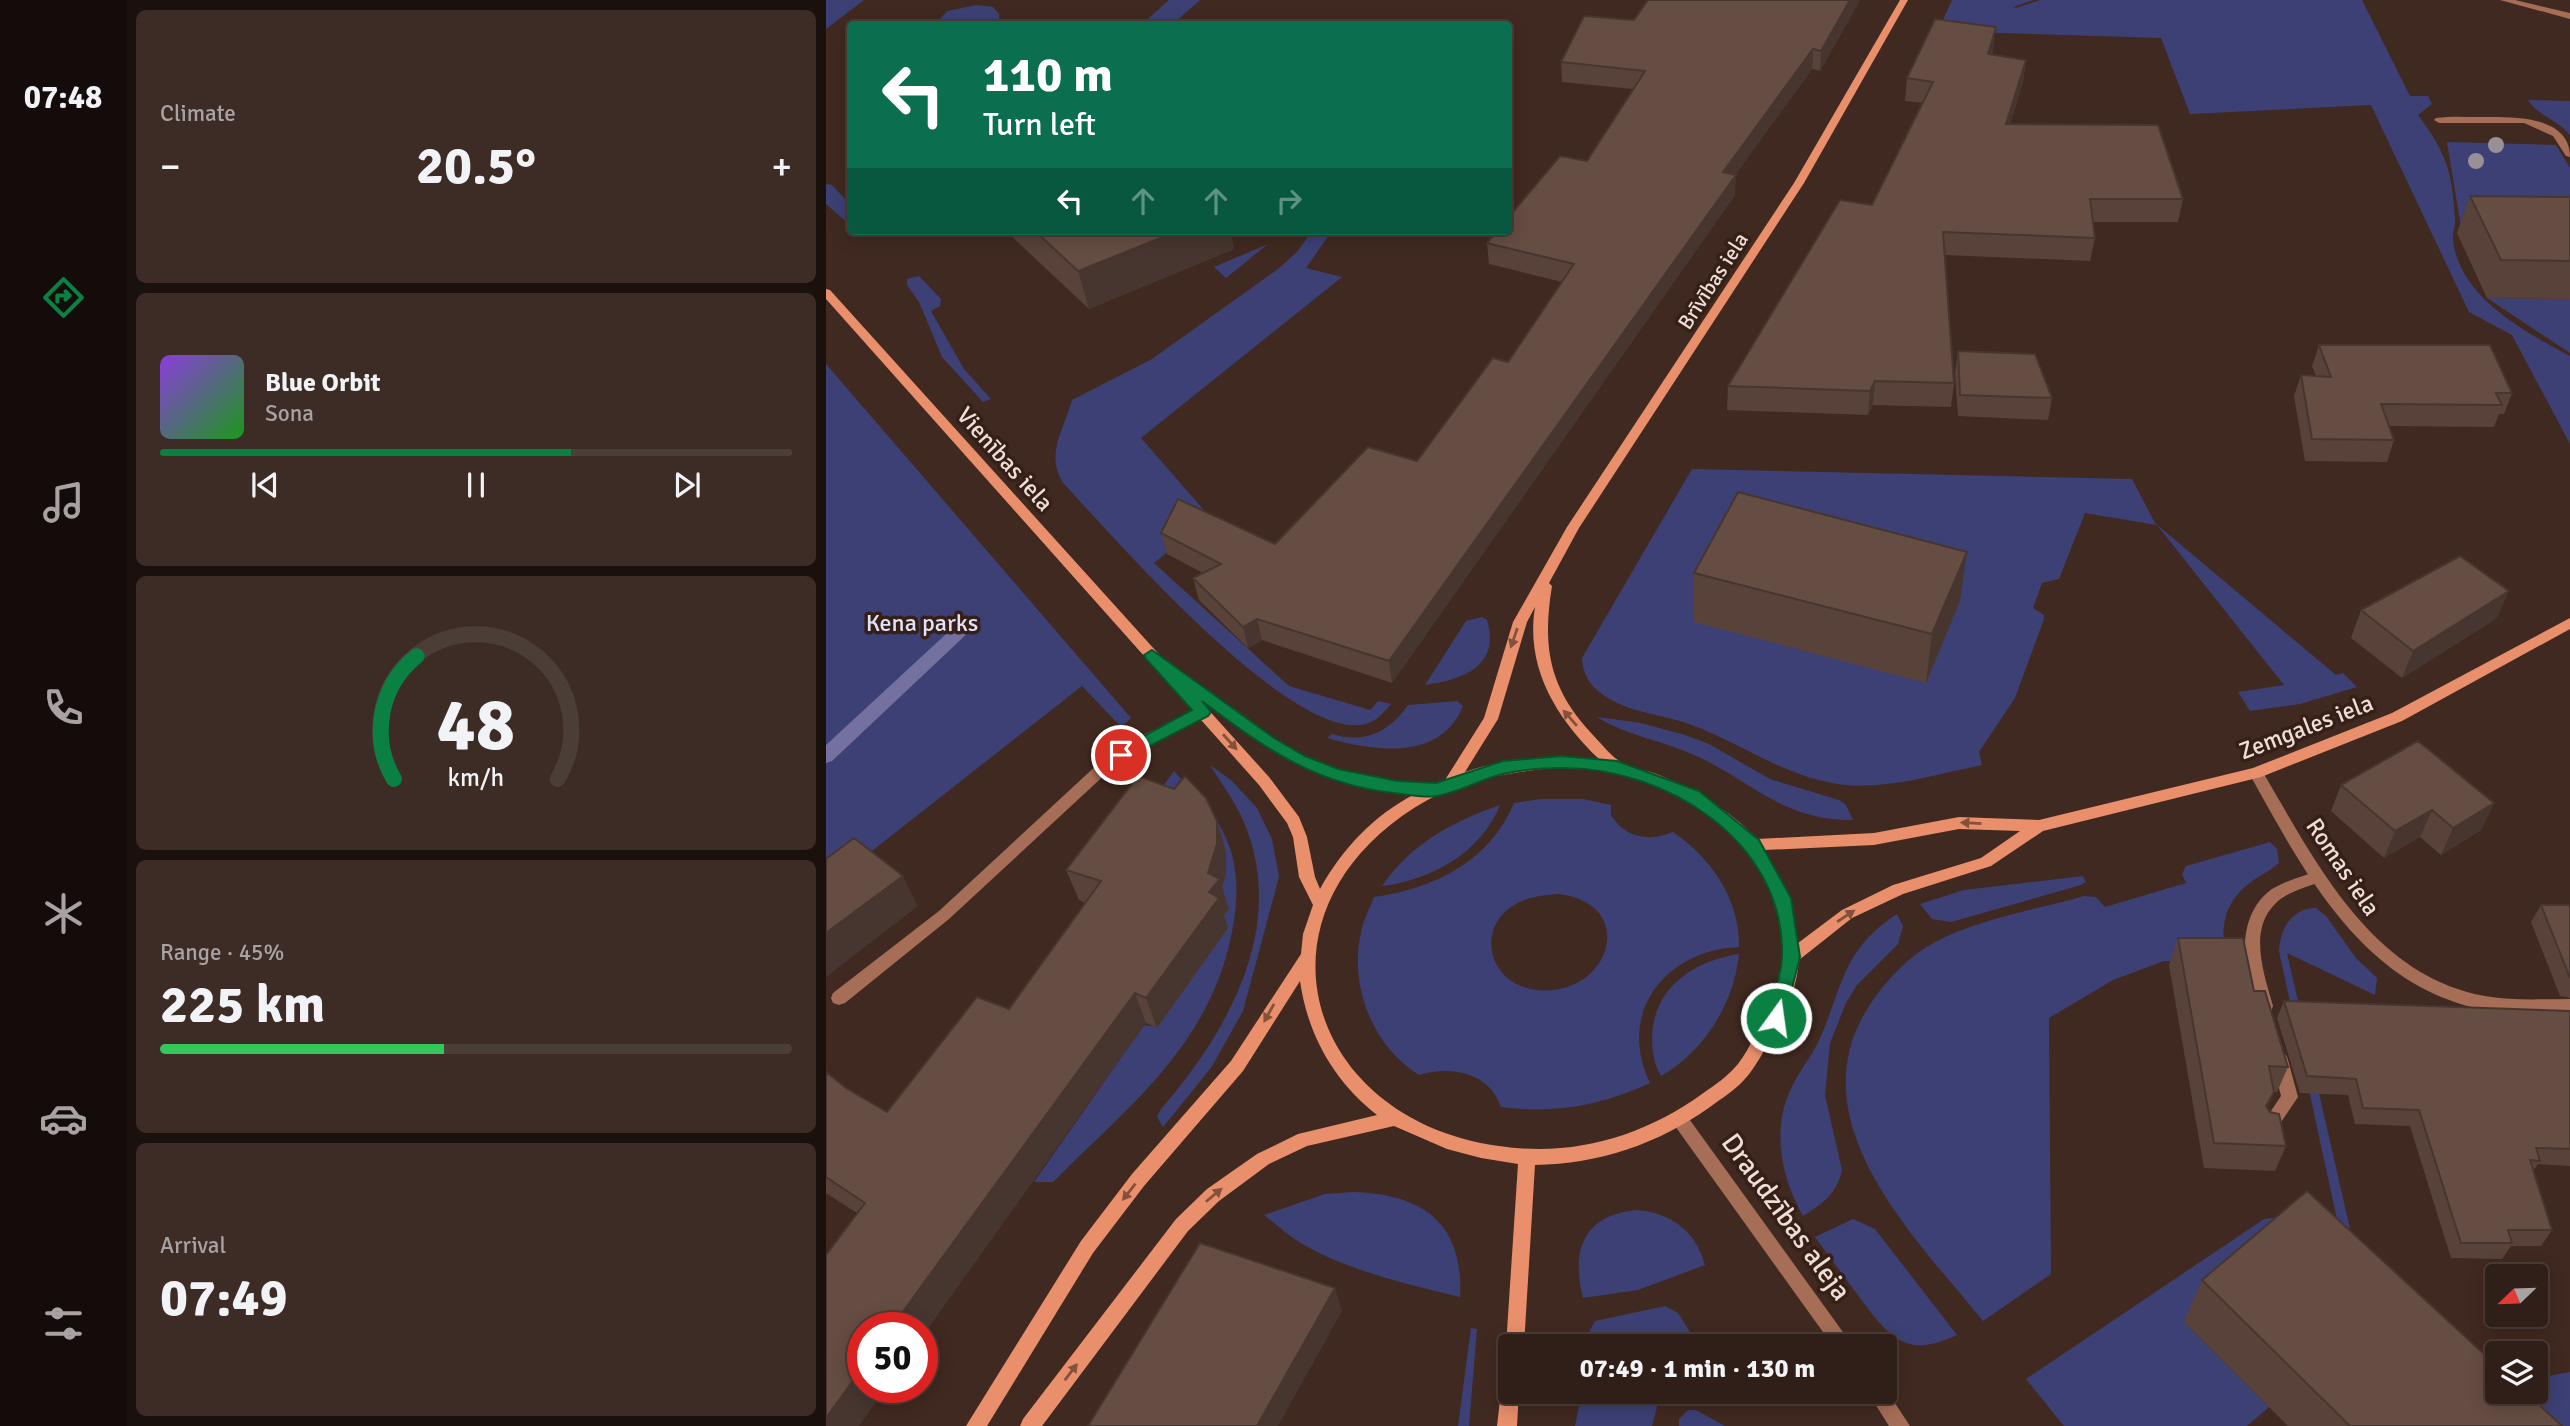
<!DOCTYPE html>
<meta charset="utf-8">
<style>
body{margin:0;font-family:Signika,sans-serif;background:#3c2c25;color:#f1f3f6;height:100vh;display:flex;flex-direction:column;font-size:26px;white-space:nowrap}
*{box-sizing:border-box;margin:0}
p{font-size:23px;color:#a8a2a2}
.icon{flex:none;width:38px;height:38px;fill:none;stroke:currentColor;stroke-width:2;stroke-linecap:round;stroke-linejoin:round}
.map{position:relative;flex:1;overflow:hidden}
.details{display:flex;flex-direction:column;gap:10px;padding:10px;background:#1a110d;width:700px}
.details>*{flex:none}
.guide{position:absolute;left:21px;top:21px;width:665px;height:214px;border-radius:7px;box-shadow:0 4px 18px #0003,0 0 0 2px #4b3d37;background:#0b6e4f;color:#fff;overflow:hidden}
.needle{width:46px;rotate:247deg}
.buttons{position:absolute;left:1659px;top:1264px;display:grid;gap:14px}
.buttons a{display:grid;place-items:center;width:63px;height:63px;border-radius:7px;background:#301f18;box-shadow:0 4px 18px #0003,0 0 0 2px #4b3d37;font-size:35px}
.speed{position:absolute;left:21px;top:1312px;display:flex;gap:14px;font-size:35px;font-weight:700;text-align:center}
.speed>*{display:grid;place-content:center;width:91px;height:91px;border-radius:50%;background:#301f18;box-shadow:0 4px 18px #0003,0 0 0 2px #4b3d37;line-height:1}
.speed .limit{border:10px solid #d22;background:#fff;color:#111}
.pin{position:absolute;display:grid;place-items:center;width:60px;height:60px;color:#fff;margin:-30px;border:4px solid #fff;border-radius:50%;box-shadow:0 2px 7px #0007}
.me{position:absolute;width:77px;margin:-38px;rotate:14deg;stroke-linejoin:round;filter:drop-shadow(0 0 5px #0008)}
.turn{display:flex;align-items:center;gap:24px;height:147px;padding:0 21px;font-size:32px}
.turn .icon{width:91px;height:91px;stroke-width:2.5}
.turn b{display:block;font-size:49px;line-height:60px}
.lanes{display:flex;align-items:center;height:66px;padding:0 21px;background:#0003;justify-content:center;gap:35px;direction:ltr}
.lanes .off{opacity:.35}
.big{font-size:52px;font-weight:700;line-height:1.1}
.details .card{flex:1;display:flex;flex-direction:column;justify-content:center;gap:10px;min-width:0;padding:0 24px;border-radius:10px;background:#3c2c25}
.details .dial{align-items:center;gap:0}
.dial svg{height:182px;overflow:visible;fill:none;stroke:#4b3d37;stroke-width:7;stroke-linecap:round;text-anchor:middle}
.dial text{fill:#f1f3f6;stroke:none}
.song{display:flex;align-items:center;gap:21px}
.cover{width:84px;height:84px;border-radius:10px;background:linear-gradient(135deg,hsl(270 70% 55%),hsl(120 70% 35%))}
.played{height:7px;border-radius:4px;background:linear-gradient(90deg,#0b8043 65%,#4b3d37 65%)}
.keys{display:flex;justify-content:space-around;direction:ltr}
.heat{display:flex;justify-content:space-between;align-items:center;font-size:38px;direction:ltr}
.charge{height:10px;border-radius:5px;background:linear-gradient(90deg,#34c759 45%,#4b3d37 0)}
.trip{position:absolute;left:672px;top:1334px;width:399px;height:70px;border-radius:7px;background:#301f18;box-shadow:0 4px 18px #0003,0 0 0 2px #4b3d37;font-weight:700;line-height:70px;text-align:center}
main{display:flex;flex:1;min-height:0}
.tabs{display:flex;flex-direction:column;width:126px;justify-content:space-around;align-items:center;background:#130c0a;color:#a8a2a2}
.tabs .icon{width:49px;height:49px}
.tabs .selected{color:#0b8043}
.tabs b{font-size:32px;color:#f1f3f6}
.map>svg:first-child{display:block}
</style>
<main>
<nav class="tabs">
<b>07:48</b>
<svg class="icon selected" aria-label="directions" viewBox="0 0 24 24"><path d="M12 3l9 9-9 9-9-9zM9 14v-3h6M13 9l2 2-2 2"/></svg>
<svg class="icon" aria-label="music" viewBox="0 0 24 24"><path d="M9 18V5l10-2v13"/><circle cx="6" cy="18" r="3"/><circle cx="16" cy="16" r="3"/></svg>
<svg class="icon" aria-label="phone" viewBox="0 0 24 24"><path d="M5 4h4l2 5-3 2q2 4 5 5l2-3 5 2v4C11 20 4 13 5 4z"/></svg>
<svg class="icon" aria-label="climate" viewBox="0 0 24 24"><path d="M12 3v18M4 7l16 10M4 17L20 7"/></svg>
<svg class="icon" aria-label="car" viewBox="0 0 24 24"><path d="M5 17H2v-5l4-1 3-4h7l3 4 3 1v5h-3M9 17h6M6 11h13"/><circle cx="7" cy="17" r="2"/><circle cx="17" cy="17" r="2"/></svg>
<svg class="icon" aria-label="filters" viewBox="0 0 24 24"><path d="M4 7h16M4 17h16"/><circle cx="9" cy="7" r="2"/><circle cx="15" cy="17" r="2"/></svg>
</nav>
<section class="details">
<div class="card"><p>Climate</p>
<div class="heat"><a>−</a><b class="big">20.5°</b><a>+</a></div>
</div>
<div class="card">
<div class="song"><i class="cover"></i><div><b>Blue Orbit</b><p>Sona</p></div></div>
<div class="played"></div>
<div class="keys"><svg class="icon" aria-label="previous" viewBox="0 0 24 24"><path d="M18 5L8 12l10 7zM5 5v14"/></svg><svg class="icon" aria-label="pause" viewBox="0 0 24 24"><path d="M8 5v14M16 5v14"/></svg><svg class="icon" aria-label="next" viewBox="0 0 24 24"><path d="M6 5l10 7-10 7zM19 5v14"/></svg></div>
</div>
<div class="card dial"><svg viewBox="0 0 100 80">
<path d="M14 69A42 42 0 1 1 86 69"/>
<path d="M14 69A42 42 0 0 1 24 15" stroke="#0b8043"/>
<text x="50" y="56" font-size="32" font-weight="700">48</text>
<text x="50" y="72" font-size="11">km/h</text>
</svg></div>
<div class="card"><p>Range · 45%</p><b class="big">225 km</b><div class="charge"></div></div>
<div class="card"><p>Arrival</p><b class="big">07:49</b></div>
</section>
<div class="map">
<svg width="1744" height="1426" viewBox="0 0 1744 1426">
<rect width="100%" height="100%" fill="#402920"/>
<path fill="#3d4074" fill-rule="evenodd" d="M0,0h38l-38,29z
M343,0h31l-27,24h-31z
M1126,0h82l-21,7 3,1 24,-8h322l48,96h18l4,8 -14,11c29,39 34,56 37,104 1,7 -3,14 -2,21 7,58 71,91 117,116v88l-58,-109 -43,-23 -98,-207 -181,9 -29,-76 -223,-7z
M151,5l16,2 6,7v5l-12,5 -47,-5 7,-8z
M1702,100l42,1v34c-11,-15 -34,-20 -42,-35z
M1621,142l109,3 14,23v67l-113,-2 4,-6z
M0,184l6,1 18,19v21l-24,-21z
M486,231h20l-26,37 36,9 -201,161 69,79 -56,46 135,123 81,24 8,-9 13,3c-7,8 -14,17 -25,20 -75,19 -252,-187 -302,-240 -20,-29 0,-54 8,-84l80,-41 126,-90 19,-17z
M442,244l-42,34 -12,-11z
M93,276l22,23 -1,7 -9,5 33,58 27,30 -8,3 -41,-45 -23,-55 -12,-17v-6z
M1661,298l83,1v54z
M0,364l305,354 -10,9 -39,-41 -256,201z
M866,469l440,10 23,44 181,152 7,-2 14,14 -57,17 -50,7 -12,-19 46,-7 -127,-160 -72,-12 -26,66 -17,4 -9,25 11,7v4l-29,79 -36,54 3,13c-44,9 -91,24 -137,20 -57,-6 -100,-40 -153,-60 -29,-11 -65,-12 -90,-31 -13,-9 -19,-20 -20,-36z
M656,617l5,3c14,46 -24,60 -62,65l41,-64z
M631,701l6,5c-22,56 -90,45 -136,32l5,-4c33,10 57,-2 76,-29z
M771,717l44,6 44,12 24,9 61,35 69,21 7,5 7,15c-74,1 -104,-43 -166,-68 -31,-13 -61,-17 -90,-35z
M384,765l21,15 26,28 15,31 7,38 -36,134 -32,57 -48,59 -6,-10 4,-8c65,-75 124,-177 86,-279 -8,-23 -24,-44 -37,-65z
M348,771c19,22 44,44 54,72 11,27 10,60 4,89 -22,113 -102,173 -179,250h-19l110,-157 13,2 58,-125 3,-67 -3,-6 -67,-22z
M715,799h42l28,6v10c14,23 38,27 62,17 38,26 67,67 66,115 -73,3 -123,65 -89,136 -49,23 -96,31 -149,24 -11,-34 -50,-42 -82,-32 -47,-29 -70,-90 -58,-142 2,-13 9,-25 13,-36 60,-8 116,-36 140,-94zM733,894c81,10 51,104 -23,96 -51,-6 -62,-69 -14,-89 12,-5 25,-6 37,-7z
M674,805c-19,48 -69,75 -118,81 30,-43 70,-64 118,-81z
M1444,842l7,7 2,14c-9,8 -19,12 -28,19 -28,21 -31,46 -25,79h-62l-51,19 -64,38 2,256 -68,47c-66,-82 -185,-197 -117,-310 17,-28 42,-55 71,-70 43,-22 101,-32 147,-45l12,1 9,10 81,-24 -4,-9 4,-8z
M1257,876l3,6 -5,3 -130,37 -19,-3 -12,-15 44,-14z
M1490,908l10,8 30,42 21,20 -2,17 -88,-42 66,289 144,149h39v-9l7,-5 27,-5v54h-81l-305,-104 85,85 -22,19h-183l-38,-47 238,-160 15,-2 60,12 -60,-278c1,-21 12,-43 37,-43z
M1071,914l6,12 -5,18 -41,41 -11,18 -16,40 -5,52 17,75c-5,23 -19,34 -39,46 -21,-37 -31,-83 -14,-123 8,-20 23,-36 31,-55 24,-54 22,-88 77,-124z
M913,954c-5,49 -34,97 -78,122 -7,-12 -9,-24 -9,-38 1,-50 41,-77 87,-84z
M527,1192c70,2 111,31 107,105 -53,-13 -108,-25 -156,-52 -14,-8 -27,-20 -40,-30l61,-21z
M811,1210c34,3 59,21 68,55l-67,25 -55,8c-12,-48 0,-83 54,-88z
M1027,1219l22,10 82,106c-51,24 -67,3 -97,-37 -15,-20 -30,-41 -45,-61z
M839,1306l13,7 21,33h-93l-17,-14 6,-11z
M645,1328l6,1 -8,97h-11z
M756,1391h71l4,16 -5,19h-77z
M862,1410h8l29,16h-46v-7z"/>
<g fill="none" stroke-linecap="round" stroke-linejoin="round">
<path fill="#7471a1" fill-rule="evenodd" d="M139,620l6,2 2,4 -2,4 -139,131 -6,2v-18l133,-123z"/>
<path fill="#a66d57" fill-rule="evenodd" d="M1674,0h15l55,13v6z
M377,707l5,1 2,4 -2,4 -66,32 -32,22 -161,149 -104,84 -6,2 -6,-2 -2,-5 2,-5 106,-82 161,-149 32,-22z
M1492,871l5,2 3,4 -3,4c-13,5 -29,9 -41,17 -36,26 -19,73 -9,108l-2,5 -6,2 -6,-2c-17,-37 -25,-95 13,-122 13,-8 31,-13 46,-18z
M1454,1053l6,2 2,5 10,37 -25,37 -6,2 -6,-2 -2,-5 22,-33 -9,-36 2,-5z"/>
<path fill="#a66d57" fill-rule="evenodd" d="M1610,118c14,-2 29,-1 44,-1 30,0 90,-3 90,40l-4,-1 -13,-20 -29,-13h-85l-5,-3z
M1430,768l5,1c54,91 109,206 224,227 28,5 57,3 85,3v14c-28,-1 -58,2 -85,-3 -123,-23 -181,-138 -236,-237l2,-4z
M855,1114l6,2 166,230h-20l-158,-220 -2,-5 2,-5z
M1059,1388l25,38h-21l-22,-35h18z"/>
<path fill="#e98f6b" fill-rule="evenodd" d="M1074,0h8l-104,183 -225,345 -30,55 3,3c-10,61 -3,102 40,148 9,9 20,24 31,29 11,6 24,7 36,12 36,15 71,35 98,64l117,-6 85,-16 80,3 214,-52 139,-55 178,-95v11l-168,92 -141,56 -218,54 -52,35 -88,28 -51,24 -53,42c-2,28 -14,56 -29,80 -8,14 -15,28 -26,40 -10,11 -22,18 -34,27 -52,37 -111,57 -175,58l-11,181h-14v7l-4,-7 12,-182 -37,-6 -34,-9 -53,-23 -87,20 -38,18 -50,37 -31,30 -146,195h-22l3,-7 153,-200 31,-30 50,-35 41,-20 79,-19c-43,-34 -69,-79 -77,-134l-57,90 -99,115 -51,67 -106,173h-21l115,-185 51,-67 99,-113 70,-107 2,-20 10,-29 -14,-28 -6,-40 -6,-14 -28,-38 -433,-486v-10l4,1 344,381 9,1 88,65 47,26 28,9 36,7 51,5 12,-4 39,-62 29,-96 54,-95 227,-344zM709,607c-10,61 22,112 64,152 -44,-4 -92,-2 -134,13l33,-53 29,-97zM370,696c76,60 120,88 219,98 -41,21 -73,55 -95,95l-5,-12 -8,-40 -8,-20 -30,-40zM735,767c18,1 36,1 53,5 91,20 181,94 168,195 -3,25 -14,47 -27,68 -5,10 -10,20 -17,29 -10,12 -23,21 -36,30 -60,43 -129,63 -203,52 -191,-26 -255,-229 -85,-338 47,-30 93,-35 147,-41zM1133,829l61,2 -39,27 -88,27 -51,25 -44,33 -9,-46 -24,-47 109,-5z
M684,1382v9h9l-2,35h-20l4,-35 2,-7z"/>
</g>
<g fill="#988f97">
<circle cx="1670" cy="145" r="8"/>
<circle cx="1650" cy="161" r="8"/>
</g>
<path fill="#58423a" d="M1034,0l-40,71 -8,-2 -77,106v20l-343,488 -130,-43 -14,8 -49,-48 -6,-22 10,-5 -36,-19 -6,-21 114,11 142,-83 91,-99 54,-80 -73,-18 -2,-21 100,-82 46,-72 -71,-7 -1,-20 73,-42z
M1167,49l-1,6 34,5 -3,22 -13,42 173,75 -5,23h-85l2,16 -5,23 -145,-6 9,128 -3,24 -78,-2 -5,10 -141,-5 1,-24 144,-181 51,-102 -18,-2 2,-23z
M1644,196l100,1v102l-83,-1 -30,-65z
M180,231h224l4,18 -145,60z
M1493,345l193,48 -8,21h-5l-5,13 -105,-1 5,14 -7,22 -82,-1 -11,-65 7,-21 15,1 -4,-10z
M1132,351l94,47 -4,22 -90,-4 -3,-43z
M868,573l266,28 -34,82 -232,-61z
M1535,610l136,8 -95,60 -51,-40z
M1515,785l153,18 -13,27 -40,25 -21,-18 -36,21 -53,-47z
M391,821l9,31v22l-4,13 7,22 -5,6 4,13 -71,100 -11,-5 -289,190 -31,-20v-121l20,16 41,24 122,-103 76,-106 -6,-3 -13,-30z
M1715,905h29v93l-10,-2 -29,-74z
M1352,938l76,53 34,76 -11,25h-3l-7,16 19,38 -11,25 -71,-3 -35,-203z
M1458,1001l286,10v155l-32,-2 -5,7 19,59 -11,16h-30l-9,13 -51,-1 -41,-132 -55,-2 -7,-29 -48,-2 -23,-75z
M1376,1280l360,146h-274l-104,-104z"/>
<path fill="#47362f" d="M1024,0h10l-40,71 1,-20z
M1170,27l-3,22 -8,28 3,-23z
M987,49l-1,20 -90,124 1,-21z
M1200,60l-3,22 -20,65 3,-23z
M910,175l-1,20 -343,488 -3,-22z
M352,231h52l4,18 -145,60 -11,-38z
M1049,381l-2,24 -5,10 2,-24z
M1141,552l-7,49 -34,82 6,-49z
M1683,591l-12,27 -95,60 11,-27z
M431,619l5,21 -14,8 -5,-21z
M1668,803l-13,27 -40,25 12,-27z
M1606,810l-12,27 -36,21 11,-27z
M391,821l9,31v22l-4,13 7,22 -5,6 4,13 -71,100 -11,-30 63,-106 -1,-19z
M77,876l15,30 -92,71v-44z
M309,993l11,30 -224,314v-9h-31z
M509,1288l7,23 -64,115h-21z
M37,1367v21h23l-27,38h-33v-8z"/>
<path fill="#664d43" stroke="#47362f" stroke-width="2" d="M822,0h202l-29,51 -8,-2 -90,123 13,3 -347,486 -132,-42 -14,8 -50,-49 28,-14 -60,-31 17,-34 97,45 93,-97 49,14 76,-103 15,4 66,-98 -87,-21 10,-12h11v-13l52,-62 27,5 58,-90 -84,-9 23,-46 50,4z
M1109,19l61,8 -8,27 38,6 -20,64 152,1 25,74h-93l5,39 -152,-6 11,151 -79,-2 -5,10 -142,-5 112,-186 32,5 61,-123 -26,-4z
M1644,196l100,1v64l-69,-1z
M209,231h143l-100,40z
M1493,345h171l22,48h-16l6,12 -121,-1 13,36 -82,-1 -11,-64 30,2z
M1132,351l77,3 17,44 -92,-3z
M912,492l229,60 -35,82 -238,-61z
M1634,556l49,35 -96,60 -52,-41z
M1592,741l76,62 -41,25 -21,-18 -37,21 -54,-46z
M312,776l36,13 11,-13 21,22 11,23v23l-9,29 12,6 -11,13 10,6 -73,100 -11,-5 -244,335h-28v39l-37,51v-163l39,-52 -39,-26v-105l20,16 41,24 90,-115 32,12 92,-128 -35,-11z
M28,838l49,38 -77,57v-74z
M1715,905h29v73z
M1352,938h65l11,53h11l23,76 -19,-1 5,26 -8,14 4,6 9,2 7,32 -72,-3z
M1458,1001l286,10v138l-34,-1 4,13 -10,-1 22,70h-44l4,13h-51l-42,-133 -56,-2 -7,-29 -49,-3z
M1481,1191l190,175v25h27l38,35h-212l-148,-146z
M374,1243l135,45 -78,138h-169z"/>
<defs><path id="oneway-solid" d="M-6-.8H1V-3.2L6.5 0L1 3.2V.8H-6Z" transform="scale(1.75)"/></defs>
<g fill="#86513c">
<use href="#oneway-solid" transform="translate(688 638) rotate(109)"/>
<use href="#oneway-solid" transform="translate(744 718) rotate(-131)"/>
<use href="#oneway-solid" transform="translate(404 742) rotate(48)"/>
<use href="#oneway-solid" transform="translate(1145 823) rotate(-177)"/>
<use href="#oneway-solid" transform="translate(1020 916) rotate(-33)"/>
<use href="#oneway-solid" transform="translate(443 1013) rotate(119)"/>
<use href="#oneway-solid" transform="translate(303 1192) rotate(128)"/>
<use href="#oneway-solid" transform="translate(388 1195) rotate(-40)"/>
<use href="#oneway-solid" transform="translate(245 1372) rotate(-53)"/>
</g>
<path fill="#0b8043" stroke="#07532c" stroke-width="2" d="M326,650l122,88 31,18 33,13 60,12 38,2 67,-22 58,-5 56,5 82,30 60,49 32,58 9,59 -17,66h-13l-3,-5c5,-19 15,-43 15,-62 3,-115 -117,-189 -221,-188 -18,0 -41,2 -58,6 -22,5 -43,18 -66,22 -11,2 -25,-1 -36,-2 -84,-8 -134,-44 -199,-93l9,11 -3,4 -87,45 -5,-2v-8l76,-41 -46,-51 -2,-4z"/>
<g text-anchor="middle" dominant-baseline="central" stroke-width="7" stroke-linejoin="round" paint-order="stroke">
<g font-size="21" fill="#eeded8" stroke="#351f16">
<text transform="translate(887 281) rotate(-57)">Brīvības iela</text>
</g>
<g font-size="24" fill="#eeded8" stroke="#351f16">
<text transform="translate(179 459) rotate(48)">Vienības iela</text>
<text transform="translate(1480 727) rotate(-21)">Zemgales iela</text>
<text transform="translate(1517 867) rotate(56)">Romas iela</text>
</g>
<g font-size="24" fill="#e0e3f9" stroke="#351f16">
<text x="96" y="623">Kena parks</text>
</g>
<g font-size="28" fill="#eeded8" stroke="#351f16">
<text transform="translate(960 1217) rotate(54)">Draudzības aleja</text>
</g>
</g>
</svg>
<div class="buttons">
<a><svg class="needle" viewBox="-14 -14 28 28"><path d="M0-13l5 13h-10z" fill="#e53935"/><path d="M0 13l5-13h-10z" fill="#a8a2a2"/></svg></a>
<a><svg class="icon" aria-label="layers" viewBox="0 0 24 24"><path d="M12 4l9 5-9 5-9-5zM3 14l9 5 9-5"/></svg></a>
</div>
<div class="speed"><div class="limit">50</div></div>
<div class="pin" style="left:295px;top:755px;background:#d93025"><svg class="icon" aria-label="arrive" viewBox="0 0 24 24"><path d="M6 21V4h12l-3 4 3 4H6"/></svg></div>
<svg class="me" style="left:950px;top:1018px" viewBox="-20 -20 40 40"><circle r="17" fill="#0b8043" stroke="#fff" stroke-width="3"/><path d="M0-11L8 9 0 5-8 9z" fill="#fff"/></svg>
<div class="trip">07:49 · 1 min · 130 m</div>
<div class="guide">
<div class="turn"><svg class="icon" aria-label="left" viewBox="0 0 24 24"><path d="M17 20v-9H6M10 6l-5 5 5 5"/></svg><div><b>110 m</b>Turn left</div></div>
<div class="lanes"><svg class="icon" aria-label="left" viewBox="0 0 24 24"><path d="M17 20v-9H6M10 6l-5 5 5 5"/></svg><svg class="icon off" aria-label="ahead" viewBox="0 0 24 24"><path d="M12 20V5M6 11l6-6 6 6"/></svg><svg class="icon off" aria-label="ahead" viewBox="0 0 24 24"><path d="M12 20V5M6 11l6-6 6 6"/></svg><svg class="icon off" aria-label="right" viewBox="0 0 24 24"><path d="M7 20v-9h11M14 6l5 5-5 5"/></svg></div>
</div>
</div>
</main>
